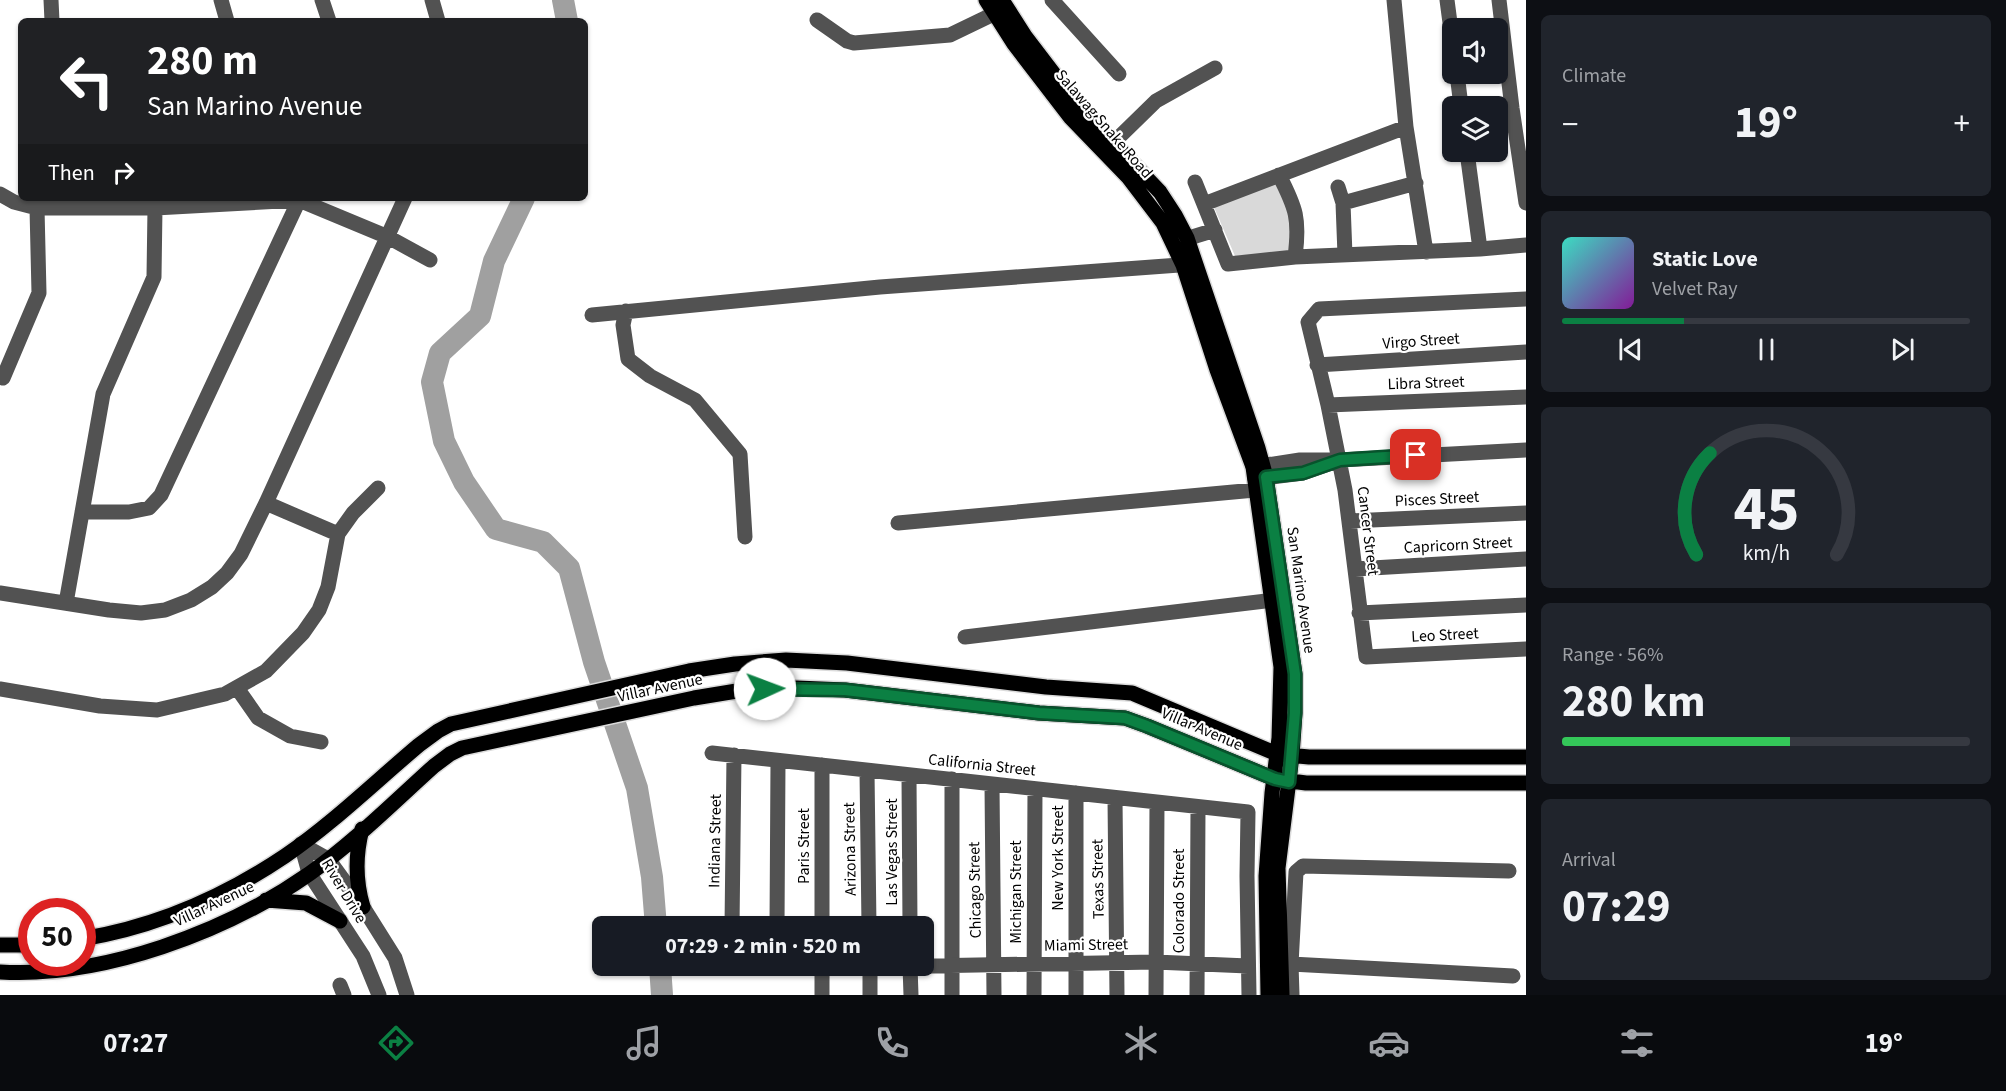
<!DOCTYPE html>
<meta charset="utf-8">
<style>
body{margin:0;font-family:"Source Sans 3",sans-serif;background:#20242c;color:#f1f3f6;height:100vh;display:flex;flex-direction:column;font-size:22px;white-space:nowrap}
*{box-sizing:border-box;margin:0}
p{font-size:20px;color:#9ea1a6}
.icon{flex:none;width:33px;height:33px;fill:none;stroke:currentColor;stroke-width:2;stroke-linecap:round;stroke-linejoin:round}
.map{position:relative;flex:1;overflow:hidden}
.sheet{display:flex;flex-direction:column;gap:15px;padding:15px;background:#0d0f14;width:480px}
.sheet>*{flex:none}
.banner{position:absolute;left:18px;top:18px;width:570px;height:183px;border-radius:9px;box-shadow:0 2px 4px #0004;background:#202124;color:#fff;overflow:hidden}
.tools{position:absolute;left:1442px;top:18px;display:grid;gap:12px}
.tools a{display:grid;place-items:center;width:66px;height:66px;border-radius:9px;background:#171b24;box-shadow:0 2px 4px #0004;font-size:30px}
.speed{position:absolute;left:18px;top:898px;display:flex;gap:12px;font-size:30px;font-weight:700;text-align:center}
.speed>*{display:grid;place-content:center;width:78px;height:78px;border-radius:50%;background:#171b24;box-shadow:0 2px 4px #0004;line-height:1}
.speed .limit{border:9px solid #d22;background:#fff;color:#111}
.pin{position:absolute;display:grid;place-items:center;width:51px;height:51px;color:#fff;margin:-26px;border-radius:12px;box-shadow:0 3px 9px #0006}
.me{position:absolute;width:66px;margin:-33px;rotate:88deg;stroke-linejoin:round;filter:drop-shadow(0 0 4px #0008)}
.turn{display:flex;align-items:center;gap:21px;height:126px;padding:0 30px;font-size:27px}
.turn .icon{width:78px;height:78px;stroke-width:2.5}
.turn b{display:block;font-size:42px;line-height:51px}
.then{display:flex;align-items:center;height:57px;padding:0 30px;background:#0003;gap:12px;font-size:22px}
.big{font-size:45px;font-weight:700;line-height:1.1}
.sheet .card{flex:1;display:flex;flex-direction:column;justify-content:center;gap:9px;min-width:0;padding:0 21px;border-radius:9px;background:#20242c}
.sheet .dial{align-items:center;gap:0}
.dial svg{height:156px;overflow:visible;fill:none;stroke:#363941;stroke-width:7;stroke-linecap:round;text-anchor:middle}
.dial text{fill:#f1f3f6;stroke:none}
.song{display:flex;align-items:center;gap:18px}
.cover{width:72px;height:72px;border-radius:9px;background:linear-gradient(135deg,hsl(170 70% 55%),hsl(290 70% 35%))}
.played{height:6px;border-radius:3px;background:linear-gradient(90deg,#0b8043 30%,#363941 30%)}
.keys{display:flex;justify-content:space-around;direction:ltr}
.heat{display:flex;justify-content:space-between;align-items:center;font-size:33px;direction:ltr}
.charge{height:9px;border-radius:4px;background:linear-gradient(90deg,#34c759 56%,#363941 0)}
.trip{position:absolute;left:592px;top:916px;width:342px;height:60px;border-radius:9px;background:#171b24;box-shadow:0 2px 4px #0004;font-weight:700;line-height:60px;text-align:center}
.tab-bar{display:flex;height:96px;justify-content:space-around;align-items:center;background:#090b0e;color:#9ea1a6}
.tab-bar .icon{width:42px;height:42px}
.tab-bar .active{color:#0b8043}
.tab-bar b{font-size:27px;color:#f1f3f6}
main{display:flex;flex:1;min-height:0}
.map>svg:first-child{display:block}
</style>
<main>
<div class="map">
<svg width="1526" height="995" viewBox="0 0 1526 995">
<rect width="100%" height="100%" fill="#fff"/>
<path fill="#d9d9d9" d="M1278,180l13,36 -2,36 -54,4 -22,-51z"/>
<g fill="none" stroke-linecap="round" stroke-linejoin="round">
<path stroke="#a0a0a0" stroke-width="22" d="M563,0l4,21
M524,198l-30,63 -14,55 -40,37 -8,29 12,59 20,41 32,47 47,13 26,26 25,94 43,126 15,89 4,50
M660,966l2,29"/>
<g stroke="#dbdbdb" stroke-width="18">
<path id="major" d="M986,0l28,44 56,73 58,60 35,46 20,42 34,105 36,97 28,200 -2,71 -7,55 -6,83 2,119
M1002,0l23,36 55,72 80,84 15,23 12,23 71,210 8,29 29,197v39l-3,43 -14,112 4,127
M362,829c-7,27 -7,51 1,78
M266,900l40,3 34,18
M82,939c73,-12 142,-42 203,-83 47,-32 90,-74 134,-111l19,-14 13,-7 238,-53 46,-7 51,-4 61,3 199,24 86,6 145,61 32,3h217
M0,945h32
M0,972c103,6 226,-40 309,-98 44,-31 85,-72 125,-108l16,-12 12,-6 232,-50 55,-9 48,-1 48,2 194,23 86,5 22,8 128,53 31,4h220"/>
</g>
<path stroke="#525252" stroke-width="15" d="M51,0l1,21
M221,0l6,21
M322,0l7,21
M432,0l6,21
M1052,0l67,74
M1394,0l12,127 20,125
M1447,0l5,38
M1499,0l13,108 14,95
M817,20l30,21 7,2 96,-8 56,-27
M1457,74l4,32
M1113,143l43,-42 59,-33
M1467,152l13,97
M1279,175c17,33 21,44 16,82
M1195,182l33,82 67,-7 185,-8 46,-4
M1338,187l5,16 2,52
M0,194l14,8 23,6h118l144,-8 89,37 42,23
M1343,203l73,-20
M1204,204l202,-77
M1176,242l39,-12
M1526,299l-207,10 -11,13 20,83 17,85 21,167 160,-8
M626,311l-3,14 5,34 22,17 45,24 45,54 5,83
M592,315l288,-28 313,-23
M1317,365l209,-13
M3,378l36,-85 -2,-85
M1328,405l198,-8
M1253,467l47,-7h40l186,-10
M1255,479l48,-6 26,-9
M266,503l72,31
M82,512h47l20,-4 12,-13 139,-297
M1350,521l176,-8
M898,523l357,-33
M1355,569l171,-10
M0,593l109,17 32,3 24,-3 26,-10 21,-13 15,-14 14,-19 25,-51 139,-305
M66,603l37,-209 51,-117 1,-69
M1359,613l167,-8
M965,637l318,-38
M237,688l21,30 32,18 31,6
M0,689l100,17 57,4 68,-16 41,-23 37,-38 16,-23 9,-23 10,-53 15,-21 25,-25
M712,753l536,59 -1,64 2,119
M822,765v162
M867,771l2,156
M909,776l1,151
M992,785l2,210
M1115,798l2,197
M301,844l27,15 35,48 32,51 12,37
M301,844l8,29 54,83 16,39
M732,927l2,-172
M777,927l1,-166
M1291,964l222,12
M733,966l44,2 124,-2
M910,966l1,29
M924,966l231,-4 93,4
M340,985l4,10
M822,995v-29
M870,995v-29
M952,995v-216
M1034,995l1,-206
M1076,995v-202
M1156,995l1,-193
M1197,995l1,-187
M1292,995l-1,-31 5,-92 7,-6 206,5"/>
<use href="#major" stroke="#000" stroke-width="15"/>
</g>
<g fill="none" stroke-linecap="round" stroke-linejoin="round">
<g stroke="#07532c" stroke-width="15">
<path id="route" d="M765,689l80,1 194,23 86,5 22,8 128,53 14,3 6,-69v-39l-29,-197 37,-4 37,-13 76,-5"/>
</g>
<use href="#route" stroke="#0b8043" stroke-width="10"/>
</g>
<g text-anchor="middle" dominant-baseline="central" stroke-width="4.5" stroke-linejoin="round" paint-order="stroke">
<g font-size="16" fill="#000" stroke="#fff">
<text transform="translate(1104 124) rotate(49)">Salawag Snake Road</text>
<text transform="translate(1421 341) rotate(-4)">Virgo Street</text>
<text transform="translate(1426 383) rotate(-2)">Libra Street</text>
<text transform="translate(1437 499) rotate(-3)">Pisces Street</text>
<text transform="translate(1368 531) rotate(83)">Cancer Street</text>
<text transform="translate(1458 545) rotate(-3)">Capricorn Street</text>
<text transform="translate(1301 590) rotate(82)">San Marino Avenue</text>
<text transform="translate(1445 635) rotate(-3)">Leo Street</text>
<text transform="translate(660 688) rotate(-12)">Villar Avenue</text>
<text transform="translate(1202 729) rotate(23)">Villar Avenue</text>
<text transform="translate(982 765) rotate(6)">California Street</text>
<text transform="translate(715 841) rotate(-89)">Indiana Street</text>
<text transform="translate(804 846) rotate(-90)">Paris Street</text>
<text transform="translate(850 849) rotate(-91)">Arizona Street</text>
<text transform="translate(892 852) rotate(-90)">Las Vegas Street</text>
<text transform="translate(1058 858) rotate(-90)">New York Street</text>
<text transform="translate(1098 879) rotate(-91)">Texas Street</text>
<text transform="translate(975 890) rotate(-91)">Chicago Street</text>
<text transform="translate(344 891) rotate(59)">River Drive</text>
<text transform="translate(1016 892) rotate(-90)">Michigan Street</text>
<text transform="translate(1179 901) rotate(-90)">Colorado Street</text>
<text transform="translate(214 904) rotate(-25)">Villar Avenue</text>
<text transform="translate(1086 945) rotate(-1)">Miami Street</text>
</g>
</g>
</svg>
<div class="tools">
<a><svg class="icon" aria-label="sound" viewBox="0 0 24 24"><path d="M4 9h4l5-4v14l-5-4H4zM17 9q2 3 0 6"/></svg></a>
<a><svg class="icon" aria-label="layers" viewBox="0 0 24 24"><path d="M12 4l9 5-9 5-9-5zM3 14l9 5 9-5"/></svg></a>
</div>
<div class="speed"><div class="limit">50</div></div>
<div class="pin" style="left:1416px;top:455px;background:#d93025"><svg class="icon" aria-label="arrive" viewBox="0 0 24 24"><path d="M6 21V4h12l-3 4 3 4H6"/></svg></div>
<svg class="me" style="left:765px;top:689px" viewBox="-20 -20 40 40"><circle r="19" fill="#fff"/><path d="M0-13L10 11 0 6-10 11z" fill="#0b8043"/></svg>
<div class="trip">07:29 · 2 min · 520 m</div>
<div class="banner">
<div class="turn"><svg class="icon" aria-label="left" viewBox="0 0 24 24"><path d="M17 20v-9H6M10 6l-5 5 5 5"/></svg><div><b>280 m</b>San Marino Avenue</div></div>
<div class="then">Then<svg class="icon" aria-label="right" viewBox="0 0 24 24"><path d="M7 20v-9h11M14 6l5 5-5 5"/></svg></div>
</div>
</div>
<section class="sheet">
<div class="card"><p>Climate</p>
<div class="heat"><a>−</a><b class="big">19°</b><a>+</a></div>
</div>
<div class="card">
<div class="song"><i class="cover"></i><div><b>Static Love</b><p>Velvet Ray</p></div></div>
<div class="played"></div>
<div class="keys"><svg class="icon" aria-label="previous" viewBox="0 0 24 24"><path d="M18 5L8 12l10 7zM5 5v14"/></svg><svg class="icon" aria-label="pause" viewBox="0 0 24 24"><path d="M8 5v14M16 5v14"/></svg><svg class="icon" aria-label="next" viewBox="0 0 24 24"><path d="M6 5l10 7-10 7zM19 5v14"/></svg></div>
</div>
<div class="card dial"><svg viewBox="0 0 100 80">
<path d="M14 69A42 42 0 1 1 86 69"/>
<path d="M14 69A42 42 0 0 1 21 17" stroke="#0b8043"/>
<text x="50" y="56" font-size="32" font-weight="700">45</text>
<text x="50" y="72" font-size="11">km/h</text>
</svg></div>
<div class="card"><p>Range · 56%</p><b class="big">280 km</b><div class="charge"></div></div>
<div class="card"><p>Arrival</p><b class="big">07:29</b></div>
</section>
</main>
<nav class="tab-bar">
<b>07:27</b>
<svg class="icon active" aria-label="directions" viewBox="0 0 24 24"><path d="M12 3l9 9-9 9-9-9zM9 14v-3h6M13 9l2 2-2 2"/></svg>
<svg class="icon" aria-label="music" viewBox="0 0 24 24"><path d="M9 18V5l10-2v13"/><circle cx="6" cy="18" r="3"/><circle cx="16" cy="16" r="3"/></svg>
<svg class="icon" aria-label="phone" viewBox="0 0 24 24"><path d="M5 4h4l2 5-3 2q2 4 5 5l2-3 5 2v4C11 20 4 13 5 4z"/></svg>
<svg class="icon" aria-label="climate" viewBox="0 0 24 24"><path d="M12 3v18M4 7l16 10M4 17L20 7"/></svg>
<svg class="icon" aria-label="car" viewBox="0 0 24 24"><path d="M5 17H2v-5l4-1 3-4h7l3 4 3 1v5h-3M9 17h6M6 11h13"/><circle cx="7" cy="17" r="2"/><circle cx="17" cy="17" r="2"/></svg>
<svg class="icon" aria-label="filters" viewBox="0 0 24 24"><path d="M4 7h16M4 17h16"/><circle cx="9" cy="7" r="2"/><circle cx="15" cy="17" r="2"/></svg>
<b>19°</b>
</nav>
